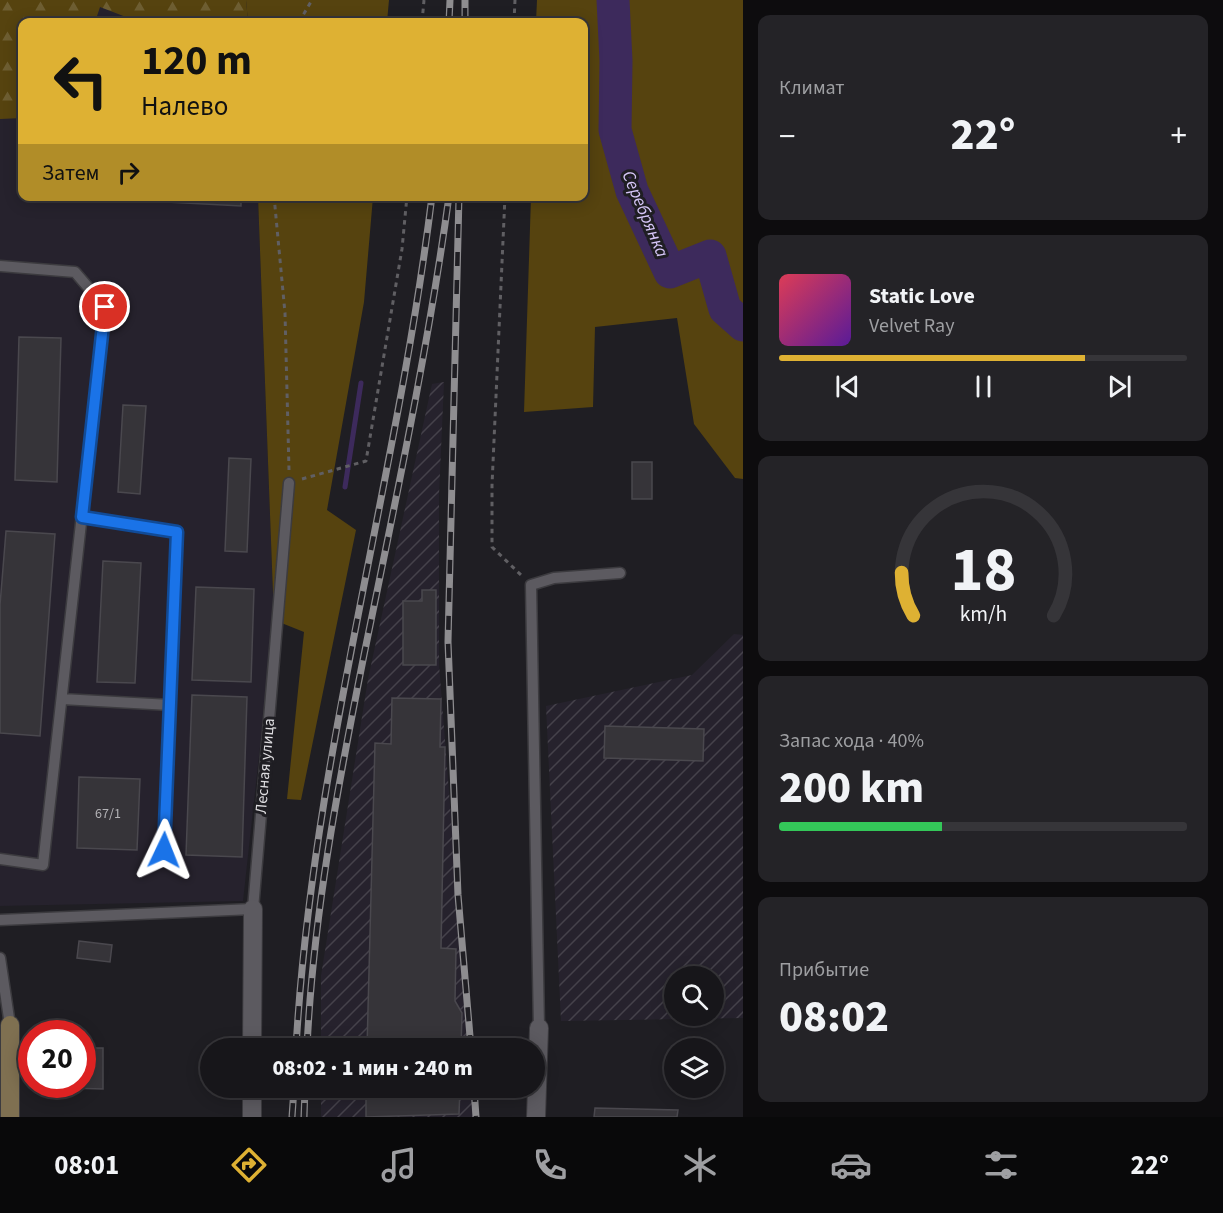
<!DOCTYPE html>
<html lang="ru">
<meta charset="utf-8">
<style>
body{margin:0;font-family:"Source Sans 3",sans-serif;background:#242327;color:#f1f3f6;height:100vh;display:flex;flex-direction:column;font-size:22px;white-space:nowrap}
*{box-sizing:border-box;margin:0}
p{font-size:20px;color:#9e9fa2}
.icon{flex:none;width:33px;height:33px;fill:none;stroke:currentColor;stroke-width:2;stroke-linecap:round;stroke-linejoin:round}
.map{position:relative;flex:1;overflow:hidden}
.panel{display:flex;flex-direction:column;gap:15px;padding:15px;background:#0d0c0e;width:480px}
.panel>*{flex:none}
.guide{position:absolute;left:18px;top:18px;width:570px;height:183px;border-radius:12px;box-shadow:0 3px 15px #0003,0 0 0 2px #363539;background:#deb133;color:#111;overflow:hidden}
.tools{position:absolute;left:664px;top:966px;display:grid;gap:12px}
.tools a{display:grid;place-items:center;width:60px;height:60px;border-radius:50%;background:#17161a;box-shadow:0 3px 15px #0003,0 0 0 2px #363539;font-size:30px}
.speed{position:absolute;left:18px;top:1020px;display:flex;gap:12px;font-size:30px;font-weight:700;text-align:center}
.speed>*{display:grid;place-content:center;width:78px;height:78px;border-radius:50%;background:#17161a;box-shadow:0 3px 15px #0003,0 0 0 2px #363539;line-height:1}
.speed .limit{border:9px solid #d22;background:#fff;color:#111}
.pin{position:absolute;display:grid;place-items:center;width:51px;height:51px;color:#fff;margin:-26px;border:3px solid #fff;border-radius:50%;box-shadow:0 2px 6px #0007}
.me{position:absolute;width:66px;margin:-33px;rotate:2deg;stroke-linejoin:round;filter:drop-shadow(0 0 4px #0008)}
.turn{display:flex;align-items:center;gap:21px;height:126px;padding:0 24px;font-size:27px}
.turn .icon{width:78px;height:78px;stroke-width:2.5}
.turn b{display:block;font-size:42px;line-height:51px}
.then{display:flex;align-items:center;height:57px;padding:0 24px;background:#0003;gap:12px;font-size:22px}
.big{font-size:45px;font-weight:800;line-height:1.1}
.panel .card{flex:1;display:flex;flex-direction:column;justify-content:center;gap:9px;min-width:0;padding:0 21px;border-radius:12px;background:#242327}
.panel .dial{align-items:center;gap:0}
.dial svg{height:156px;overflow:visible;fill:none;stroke:#363539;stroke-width:7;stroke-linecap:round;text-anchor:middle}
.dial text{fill:#f1f3f6;stroke:none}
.song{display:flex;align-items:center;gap:18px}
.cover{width:72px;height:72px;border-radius:9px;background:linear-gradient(135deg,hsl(350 70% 55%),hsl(270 70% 35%))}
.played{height:6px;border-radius:3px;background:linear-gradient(90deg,#deb133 75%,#363539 75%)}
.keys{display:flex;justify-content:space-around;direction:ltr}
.heat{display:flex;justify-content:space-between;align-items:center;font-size:33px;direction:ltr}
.charge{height:9px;border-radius:4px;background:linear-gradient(90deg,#34c759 40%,#363539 0)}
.trip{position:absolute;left:200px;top:1038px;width:345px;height:60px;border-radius:30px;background:#17161a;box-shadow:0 3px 15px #0003,0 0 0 2px #363539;font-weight:800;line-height:60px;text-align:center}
.tab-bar{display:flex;height:96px;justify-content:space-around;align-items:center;background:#09090a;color:#9e9fa2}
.tab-bar .icon{width:42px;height:42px}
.tab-bar .selected{color:#deb133}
.tab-bar b{font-size:27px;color:#f1f3f6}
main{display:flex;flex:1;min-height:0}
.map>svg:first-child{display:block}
</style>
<main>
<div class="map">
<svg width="743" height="1117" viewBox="0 0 743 1117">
<defs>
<pattern id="industrial-furrows" width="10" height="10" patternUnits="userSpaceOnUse" patternTransform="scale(1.5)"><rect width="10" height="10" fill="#26222d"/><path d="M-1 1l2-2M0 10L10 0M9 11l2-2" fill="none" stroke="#45424b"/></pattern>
<pattern id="forest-firs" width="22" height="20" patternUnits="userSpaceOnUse" patternTransform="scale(1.5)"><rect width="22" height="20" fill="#56430f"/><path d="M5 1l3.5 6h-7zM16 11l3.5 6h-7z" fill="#6e5e32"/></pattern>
</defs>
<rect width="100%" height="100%" fill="#1f1e23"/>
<path fill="#26222d" d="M0,0h246l2,22h-226v174l236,1 16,423 -31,281 -243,5z"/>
<path fill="url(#industrial-furrows)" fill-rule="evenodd" d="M444,382l-5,113v169l30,384h-148v-72l47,-297 64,-295z
M734,634l9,1v383l-182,3 -15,-315 146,-31zM675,976h39v40h-39z
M321,1088h151l2,29h-153z"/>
<path fill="#56430f" d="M246,0h143l-2,22h-139z
M537,0h206v479l-8,-1 -41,-54 -17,-106 -82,9 -2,80 -69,5 7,-215 53,-1v-174h-48z
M258,197h115l-9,105 -37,208 29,20 -55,270 -14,-1 17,-167 -30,-12z"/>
<path fill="url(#forest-firs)" d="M0,0h246l2,22h-109l-39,-15 -5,15h-73v96l-22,1z"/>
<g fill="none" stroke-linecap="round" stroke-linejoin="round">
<path stroke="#3d2a5c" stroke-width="5" d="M345,487l16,-104"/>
<path stroke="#3d2a5c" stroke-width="33" d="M613,0l3,61 -1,69 17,61 38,81 40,-16 15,53 18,16"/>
</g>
<path fill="#363439" stroke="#4a484e" stroke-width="1.5" d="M110,196h131v10l-131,-7z
M19,337l42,1 -4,144 -42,-2z
M123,405l23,1 -6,88 -22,-2z
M229,458l22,1 -4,93 -22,-1z
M632,462h20v37h-20z
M6,531l49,3 -15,202 -40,-3v-128z
M103,561l38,2 -6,120 -38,-1z
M196,587l58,2 -3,93 -59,-2z
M422,590h14v75h-33v-64h19z
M192,695l55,2 -5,160 -56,-2z
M392,698l49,1 -1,48h5l-4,201 15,1 -1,52 7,12 -1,35h-94l8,-305 16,1z
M605,726l99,3 -1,32 -99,-3z
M79,777l61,2 -3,71 -60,-2z
M79,941l33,4 -2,17 -33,-4z
M82,1048h21v41l-34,-1v-4h13z
M366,1088h94l-1,26 -93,3z
M595,1108l83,2 -1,7h-83z"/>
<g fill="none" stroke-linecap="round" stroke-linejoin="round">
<g stroke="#3c3b3f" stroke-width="13">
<path id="lane" d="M0,266l75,6 30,35 -62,558 -43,-6
M82,517l95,15 -13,318
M62,699l108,6
M0,920l253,-11 36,-426
M0,958l10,67
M539,1028l-8,-443 23,-7 66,-5"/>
</g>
<g stroke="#3c3b3f" stroke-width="20">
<path id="street" d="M252,1048l1,-139
M252,1117v-29
M536,1117l3,-89"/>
</g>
<g stroke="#3c3b3f" stroke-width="20">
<path id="secondary" d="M10,1117v-92"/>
</g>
<path stroke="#605f63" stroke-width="3" stroke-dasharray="4.5 4.5" stroke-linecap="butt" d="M299,22l13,-22
M422,22l2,-22
M514,22l1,-22
M274,196l11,117 4,157
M505,196l-13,289v62l29,28
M302,479l64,-18 36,-212 5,-53"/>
<use href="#lane" stroke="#5c5a60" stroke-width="10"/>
<use href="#street" stroke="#5c5a60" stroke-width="18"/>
<use href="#secondary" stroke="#7f7051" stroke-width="18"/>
<g stroke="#8e8d90" stroke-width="7">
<path id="rail" d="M449,22l1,-22
M465,22v-22
M459,196l-11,446 10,253 13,153
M296,1048c16,-288 101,-566 136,-852
M307,1048c6,-132 31,-263 57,-393 31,-152 64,-305 85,-459
M474,1088l2,29
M292,1117l2,-29
M304,1117l1,-29"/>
</g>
<use href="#rail" stroke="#1f1e23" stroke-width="4.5" stroke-dasharray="14" stroke-linecap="butt"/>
</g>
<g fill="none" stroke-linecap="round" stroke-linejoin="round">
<g stroke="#114b97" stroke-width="15">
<path id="route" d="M105,307l-23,210 95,15 -13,318"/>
</g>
<use href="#route" stroke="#1a73e8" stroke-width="10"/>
</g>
<g text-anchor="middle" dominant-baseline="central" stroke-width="6" stroke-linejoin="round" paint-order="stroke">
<g font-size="14" fill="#b3b2b6">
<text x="108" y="814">67/1</text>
</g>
<g font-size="16" fill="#dddcdf" stroke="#1f1e23">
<text transform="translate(265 766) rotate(-85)">Лесная улица</text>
</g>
<g font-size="18" font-style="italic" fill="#d6c6f8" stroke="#1f1e23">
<text transform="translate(645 214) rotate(67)">Серебрянка</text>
</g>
</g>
</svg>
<div class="tools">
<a><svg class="icon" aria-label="search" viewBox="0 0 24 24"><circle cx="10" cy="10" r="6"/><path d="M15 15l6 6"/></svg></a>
<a><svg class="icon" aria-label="layers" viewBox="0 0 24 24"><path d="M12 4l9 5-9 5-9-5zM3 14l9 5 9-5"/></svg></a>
</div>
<div class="speed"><div class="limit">20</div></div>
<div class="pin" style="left:105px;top:307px;background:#d93025"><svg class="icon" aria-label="arrive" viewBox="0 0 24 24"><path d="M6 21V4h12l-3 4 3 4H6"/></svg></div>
<svg class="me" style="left:164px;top:850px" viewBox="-20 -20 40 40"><path d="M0-17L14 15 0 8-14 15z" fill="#1a73e8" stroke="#fff" stroke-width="4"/></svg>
<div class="trip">08:02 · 1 мин · 240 m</div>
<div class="guide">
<div class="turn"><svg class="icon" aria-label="left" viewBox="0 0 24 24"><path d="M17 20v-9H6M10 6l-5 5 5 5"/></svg><div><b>120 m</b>Налево</div></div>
<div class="then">Затем<svg class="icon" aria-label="right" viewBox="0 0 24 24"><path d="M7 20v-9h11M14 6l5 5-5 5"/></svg></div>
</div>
</div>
<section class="panel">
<div class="card"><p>Климат</p>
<div class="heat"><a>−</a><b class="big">22°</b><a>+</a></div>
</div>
<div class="card">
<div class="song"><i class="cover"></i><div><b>Static Love</b><p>Velvet Ray</p></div></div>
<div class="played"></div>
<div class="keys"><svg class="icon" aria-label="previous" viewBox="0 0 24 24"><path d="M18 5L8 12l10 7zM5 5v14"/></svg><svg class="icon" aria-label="pause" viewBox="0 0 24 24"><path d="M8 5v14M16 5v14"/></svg><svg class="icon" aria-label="next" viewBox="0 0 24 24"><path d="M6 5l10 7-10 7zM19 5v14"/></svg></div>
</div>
<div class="card dial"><svg viewBox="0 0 100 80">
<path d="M14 69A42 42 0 1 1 86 69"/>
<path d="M14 69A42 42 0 0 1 8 47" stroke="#deb133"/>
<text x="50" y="56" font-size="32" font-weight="700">18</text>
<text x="50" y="72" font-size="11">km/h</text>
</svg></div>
<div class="card"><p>Запас хода · 40%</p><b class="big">200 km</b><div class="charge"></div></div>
<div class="card"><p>Прибытие</p><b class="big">08:02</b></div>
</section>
</main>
<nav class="tab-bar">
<b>08:01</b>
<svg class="icon selected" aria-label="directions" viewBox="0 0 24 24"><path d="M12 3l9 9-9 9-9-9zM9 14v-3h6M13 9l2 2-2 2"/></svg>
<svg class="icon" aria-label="music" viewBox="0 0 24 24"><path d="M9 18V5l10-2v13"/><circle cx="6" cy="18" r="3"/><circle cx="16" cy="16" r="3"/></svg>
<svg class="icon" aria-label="phone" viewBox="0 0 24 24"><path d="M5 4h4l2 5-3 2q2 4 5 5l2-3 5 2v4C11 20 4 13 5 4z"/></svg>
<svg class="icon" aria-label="climate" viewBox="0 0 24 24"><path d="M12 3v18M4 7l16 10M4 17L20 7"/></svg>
<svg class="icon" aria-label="car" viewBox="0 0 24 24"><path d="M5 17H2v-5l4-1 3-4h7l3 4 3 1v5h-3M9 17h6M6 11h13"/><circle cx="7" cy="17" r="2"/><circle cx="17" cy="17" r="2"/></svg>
<svg class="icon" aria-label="filters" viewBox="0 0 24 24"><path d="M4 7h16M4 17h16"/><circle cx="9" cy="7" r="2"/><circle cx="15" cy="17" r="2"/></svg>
<b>22°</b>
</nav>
